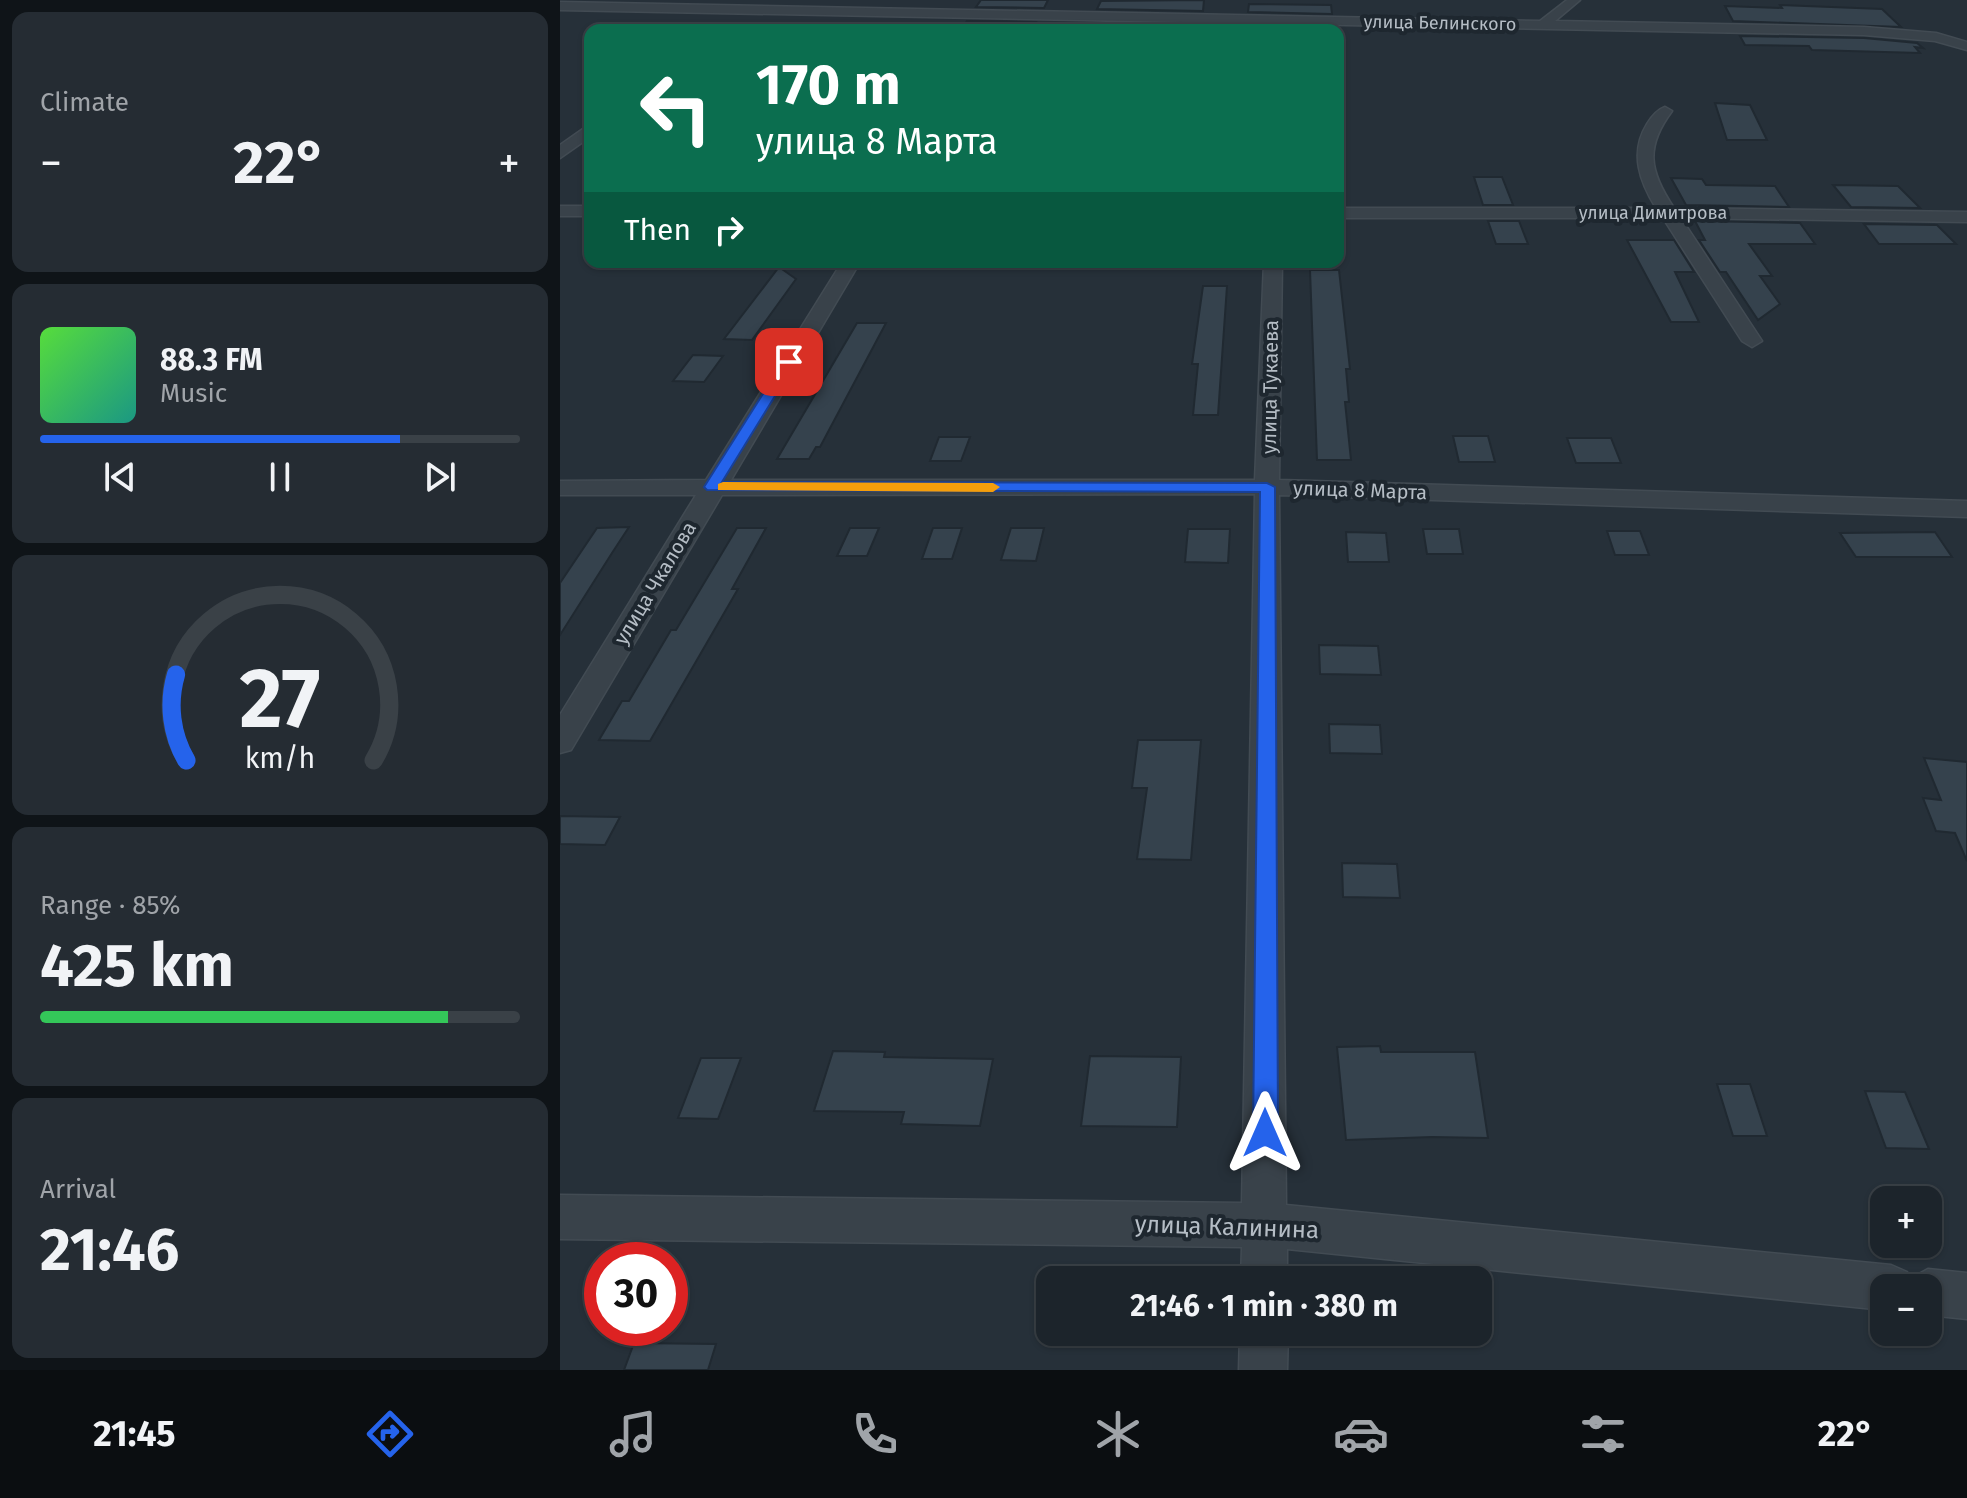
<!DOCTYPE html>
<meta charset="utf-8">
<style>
body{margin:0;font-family:"Fira Sans",sans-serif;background:#252c33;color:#f1f3f6;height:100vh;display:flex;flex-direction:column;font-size:30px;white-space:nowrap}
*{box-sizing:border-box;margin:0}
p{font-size:26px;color:#a0a4a9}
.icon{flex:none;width:44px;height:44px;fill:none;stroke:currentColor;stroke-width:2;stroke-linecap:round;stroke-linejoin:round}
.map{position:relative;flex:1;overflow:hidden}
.details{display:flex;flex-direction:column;gap:12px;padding:12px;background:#0f1418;width:560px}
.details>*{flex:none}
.banner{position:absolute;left:24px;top:24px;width:760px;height:244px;border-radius:16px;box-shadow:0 2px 6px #0004,0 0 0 2px #3a4147;background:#0b6e4f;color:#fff;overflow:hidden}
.fabs{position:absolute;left:1310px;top:1186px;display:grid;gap:16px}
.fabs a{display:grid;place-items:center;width:72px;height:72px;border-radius:16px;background:#1c242b;box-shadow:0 2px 6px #0004,0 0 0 2px #3a4147;font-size:40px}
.speed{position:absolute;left:24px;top:1242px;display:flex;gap:16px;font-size:40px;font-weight:700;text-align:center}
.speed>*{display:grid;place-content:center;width:104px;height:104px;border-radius:50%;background:#1c242b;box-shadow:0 2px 6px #0004,0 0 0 2px #3a4147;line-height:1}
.speed .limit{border:12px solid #d22;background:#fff;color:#111}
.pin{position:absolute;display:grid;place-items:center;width:68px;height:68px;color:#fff;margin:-34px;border-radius:16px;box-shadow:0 4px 12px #0006}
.me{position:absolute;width:88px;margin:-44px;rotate:0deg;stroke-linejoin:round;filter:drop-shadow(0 0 6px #0008)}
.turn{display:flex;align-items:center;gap:28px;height:168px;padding:0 40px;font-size:36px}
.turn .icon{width:104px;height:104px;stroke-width:2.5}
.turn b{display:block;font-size:56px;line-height:68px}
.then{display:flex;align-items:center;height:76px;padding:0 40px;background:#0003;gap:16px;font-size:30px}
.big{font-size:60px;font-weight:700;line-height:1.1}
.details .widget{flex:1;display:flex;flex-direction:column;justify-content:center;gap:12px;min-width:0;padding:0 28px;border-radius:16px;background:#252c33}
.details .dial{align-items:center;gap:0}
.dial svg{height:208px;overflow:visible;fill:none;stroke:#3a4147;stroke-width:7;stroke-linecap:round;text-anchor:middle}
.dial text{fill:#f1f3f6;stroke:none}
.song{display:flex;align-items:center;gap:24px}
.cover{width:96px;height:96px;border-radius:12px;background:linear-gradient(135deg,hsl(110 70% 55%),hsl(170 70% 35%))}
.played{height:8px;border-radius:4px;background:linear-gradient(90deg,#2563eb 75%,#3a4147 75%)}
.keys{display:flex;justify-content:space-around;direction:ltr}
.heat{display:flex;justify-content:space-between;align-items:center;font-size:44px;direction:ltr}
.charge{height:12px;border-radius:6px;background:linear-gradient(90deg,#34c759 85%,#3a4147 0)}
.trip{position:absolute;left:476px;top:1266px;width:456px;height:80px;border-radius:16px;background:#1c242b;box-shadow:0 2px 6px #0004,0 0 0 2px #3a4147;font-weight:700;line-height:80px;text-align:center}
.tabs{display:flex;height:128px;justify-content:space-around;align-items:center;background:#0b0e11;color:#a0a4a9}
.tabs .icon{width:56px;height:56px}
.tabs .selected{color:#2563eb}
.tabs b{font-size:36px;color:#f1f3f6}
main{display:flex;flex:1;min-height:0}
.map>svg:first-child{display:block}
</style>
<main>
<section class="details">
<div class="widget"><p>Climate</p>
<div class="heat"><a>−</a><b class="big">22°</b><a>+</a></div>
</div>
<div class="widget">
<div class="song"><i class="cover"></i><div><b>88.3 FM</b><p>Music</p></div></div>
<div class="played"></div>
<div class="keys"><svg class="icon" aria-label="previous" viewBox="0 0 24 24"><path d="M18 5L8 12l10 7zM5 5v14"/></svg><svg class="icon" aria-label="pause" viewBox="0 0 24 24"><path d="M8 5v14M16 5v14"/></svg><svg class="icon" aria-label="next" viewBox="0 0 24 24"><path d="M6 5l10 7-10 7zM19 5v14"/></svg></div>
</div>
<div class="widget dial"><svg viewBox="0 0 100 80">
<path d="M14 69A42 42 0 1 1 86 69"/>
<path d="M14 69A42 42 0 0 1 10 36" stroke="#2563eb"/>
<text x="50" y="56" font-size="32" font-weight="700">27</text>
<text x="50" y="72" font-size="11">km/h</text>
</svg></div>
<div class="widget"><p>Range · 85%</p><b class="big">425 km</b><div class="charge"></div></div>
<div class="widget"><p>Arrival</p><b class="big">21:46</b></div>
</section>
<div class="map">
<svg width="1407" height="1370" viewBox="0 0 1407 1370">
<rect width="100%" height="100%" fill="#263039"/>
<path fill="#35424d" stroke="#202931" stroke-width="2" d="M421,0h67l-4,8 -68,-1z
M644,0l-1,11 -106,-2 4,-8z
M689,4l82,1 1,9 -84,-2z
M1220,5l102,4 19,18 -168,-6 -8,-15 57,2z
M407,21l69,1 -3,7 -71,-1z
M531,23l109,2 -1,5h-69l-41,-2z
M1180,36l124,2 53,5 6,5 -8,-1 5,6 -108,-3 -3,-4 -64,-1z
M1155,103l35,2 17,35h-40z
M914,177h28l11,28h-30z
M1111,178l31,1 4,6 69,1 14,21 -103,-2z
M1273,185l65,1 22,22 -69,-1z
M928,221h31l9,23h-32z
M1135,221l105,2 15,21h-66l23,32h-12l20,28 -22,16 -32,-48h-6l-21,-32h6z
M1304,224l73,1 19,19h-77z
M1067,240h47l20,32h-19l24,50h-28z
M219,267l17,12 -44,61 -28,-1z
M750,270h29l11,99h-4l3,33h-4l6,58h-34z
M643,286h24l-9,129h-25l5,-51h-6z
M297,323h29l-66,124h-4l-7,12h-32z
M133,355l30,1 -19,26 -31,-1z
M893,436h35l7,26h-36z
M379,437h31l-9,24h-31z
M1007,438h44l10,25h-45z
M69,527l-17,26 -52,82v-52l37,-55z
M177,528h29l-34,61h6l-88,152 -51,-1 23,-39h7l42,-71h5z
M290,528h29l-12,28h-30z
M373,528h29l-10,31h-30z
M451,528h33l-8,33 -35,-1z
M628,529h42l-2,34 -43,-1z
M863,529h36l4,25h-36z
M1047,531h33l9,24h-34z
M786,532l40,1 3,29h-41z
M1375,532l17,25h-96l-16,-24z
M759,645l59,1 3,29 -61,-1z
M769,724l51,1 2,29 -52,-1z
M578,740h63l-10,120 -54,-1 10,-71h-15z
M1364,758l43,4v99l-12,-28 -19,-2 -13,-33 18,2z
M0,816l60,1 -15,28 -45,-1z
M782,863l55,1 3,34 -57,-1z
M820,1046l1,6h94l13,86 -56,-1 -86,3 -9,-93z
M273,1051l52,1 -1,5 109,2 -13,67 -79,-2 3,-12 -90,-1z
M530,1056l91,1 -4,70 -96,-1z
M141,1058h40l-23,61 -40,-1z
M1157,1084h33l17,52h-34z
M1305,1091l40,1 24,57 -43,-1z
M74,1343l82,1 -8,26h-84z"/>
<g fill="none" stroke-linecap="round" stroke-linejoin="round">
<g stroke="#424b53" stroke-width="3">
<path id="minor" d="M1007,0h13l-25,21 309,6 72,6 31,9v8l-32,-9 -71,-6 -1304,-25v-8l980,19z
M1105,107l7,4c-27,36 -23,60 2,97l293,4v10l-286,-4 81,123 -10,6 -10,-6 -79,-123h-325v-10h318c-16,-26 -27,-55 -9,-84 5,-8 10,-14 18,-17z
M30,124v13l-30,21v-13z
M0,206h30v10h-30z
M282,262h18l-129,218h524l9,-218h18l-3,218 688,21v16l-688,-22 7,710 605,60 16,7 3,7 18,-10 39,4v46l-39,-4v-27h-44v22l-597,-61v31h-46l1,-33 -682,-8v-44l682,8 13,-709 -533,1 -151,255 -11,3v-38l136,-220h-136v-14l146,-1z
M680,1332h48l-1,38h-48z"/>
</g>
<use href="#minor" fill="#39424a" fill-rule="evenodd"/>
</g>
<path fill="#2563eb" stroke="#184099" stroke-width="2" d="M225,359l11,3 -74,120 545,1 8,4 3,646 -4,9 -9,3 -9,-3 -3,-9 7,-641 -553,-2 -3,-3z"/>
<path fill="#f59e0b" d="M163,482l270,1 7,4 -7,5 -275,-2v-6z"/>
<g text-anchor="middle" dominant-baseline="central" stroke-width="8" stroke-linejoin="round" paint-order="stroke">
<g font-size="18" fill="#b5bdc5" stroke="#1e272f">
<text transform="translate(880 23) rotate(1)">улица Белинского</text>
<text x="1093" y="213">улица Димитрова</text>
</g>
<g font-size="20" fill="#b5bdc5" stroke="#1e272f">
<text transform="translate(710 387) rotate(-89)">улица Тукаева</text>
<text transform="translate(800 490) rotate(2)">улица 8 Марта</text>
<text transform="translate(95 583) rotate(-59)">улица Чкалова</text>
</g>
<g font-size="24" fill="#b5bdc5" stroke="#1e272f">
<text transform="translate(667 1227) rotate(2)">улица Калинина</text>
</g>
</g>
</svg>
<div class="fabs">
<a>+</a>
<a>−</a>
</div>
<div class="speed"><div class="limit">30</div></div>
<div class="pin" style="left:229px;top:362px;background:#d93025"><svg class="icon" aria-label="arrive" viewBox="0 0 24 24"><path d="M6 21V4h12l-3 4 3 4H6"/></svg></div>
<svg class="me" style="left:705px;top:1133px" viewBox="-20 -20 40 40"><path d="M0-17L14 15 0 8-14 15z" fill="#2563eb" stroke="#fff" stroke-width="4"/></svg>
<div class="trip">21:46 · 1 min · 380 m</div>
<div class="banner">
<div class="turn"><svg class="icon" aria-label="left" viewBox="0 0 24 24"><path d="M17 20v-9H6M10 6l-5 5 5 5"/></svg><div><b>170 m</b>улица 8 Марта</div></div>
<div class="then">Then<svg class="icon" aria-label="right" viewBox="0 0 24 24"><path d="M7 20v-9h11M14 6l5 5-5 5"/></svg></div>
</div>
</div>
</main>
<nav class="tabs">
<b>21:45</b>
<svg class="icon selected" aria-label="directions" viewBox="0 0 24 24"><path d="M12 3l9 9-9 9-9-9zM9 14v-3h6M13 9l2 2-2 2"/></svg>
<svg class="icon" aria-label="music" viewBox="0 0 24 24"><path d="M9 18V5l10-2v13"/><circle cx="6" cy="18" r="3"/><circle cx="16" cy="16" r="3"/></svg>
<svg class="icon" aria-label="phone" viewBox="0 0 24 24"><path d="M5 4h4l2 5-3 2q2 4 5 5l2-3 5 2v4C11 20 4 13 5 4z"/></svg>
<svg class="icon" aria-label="climate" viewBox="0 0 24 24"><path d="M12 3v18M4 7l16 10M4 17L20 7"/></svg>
<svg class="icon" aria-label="car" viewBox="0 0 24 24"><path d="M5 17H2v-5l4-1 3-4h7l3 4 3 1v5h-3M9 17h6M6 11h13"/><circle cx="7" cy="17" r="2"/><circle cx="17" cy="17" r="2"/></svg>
<svg class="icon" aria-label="filters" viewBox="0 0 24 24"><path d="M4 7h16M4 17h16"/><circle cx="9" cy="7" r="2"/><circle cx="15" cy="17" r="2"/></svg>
<b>22°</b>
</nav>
